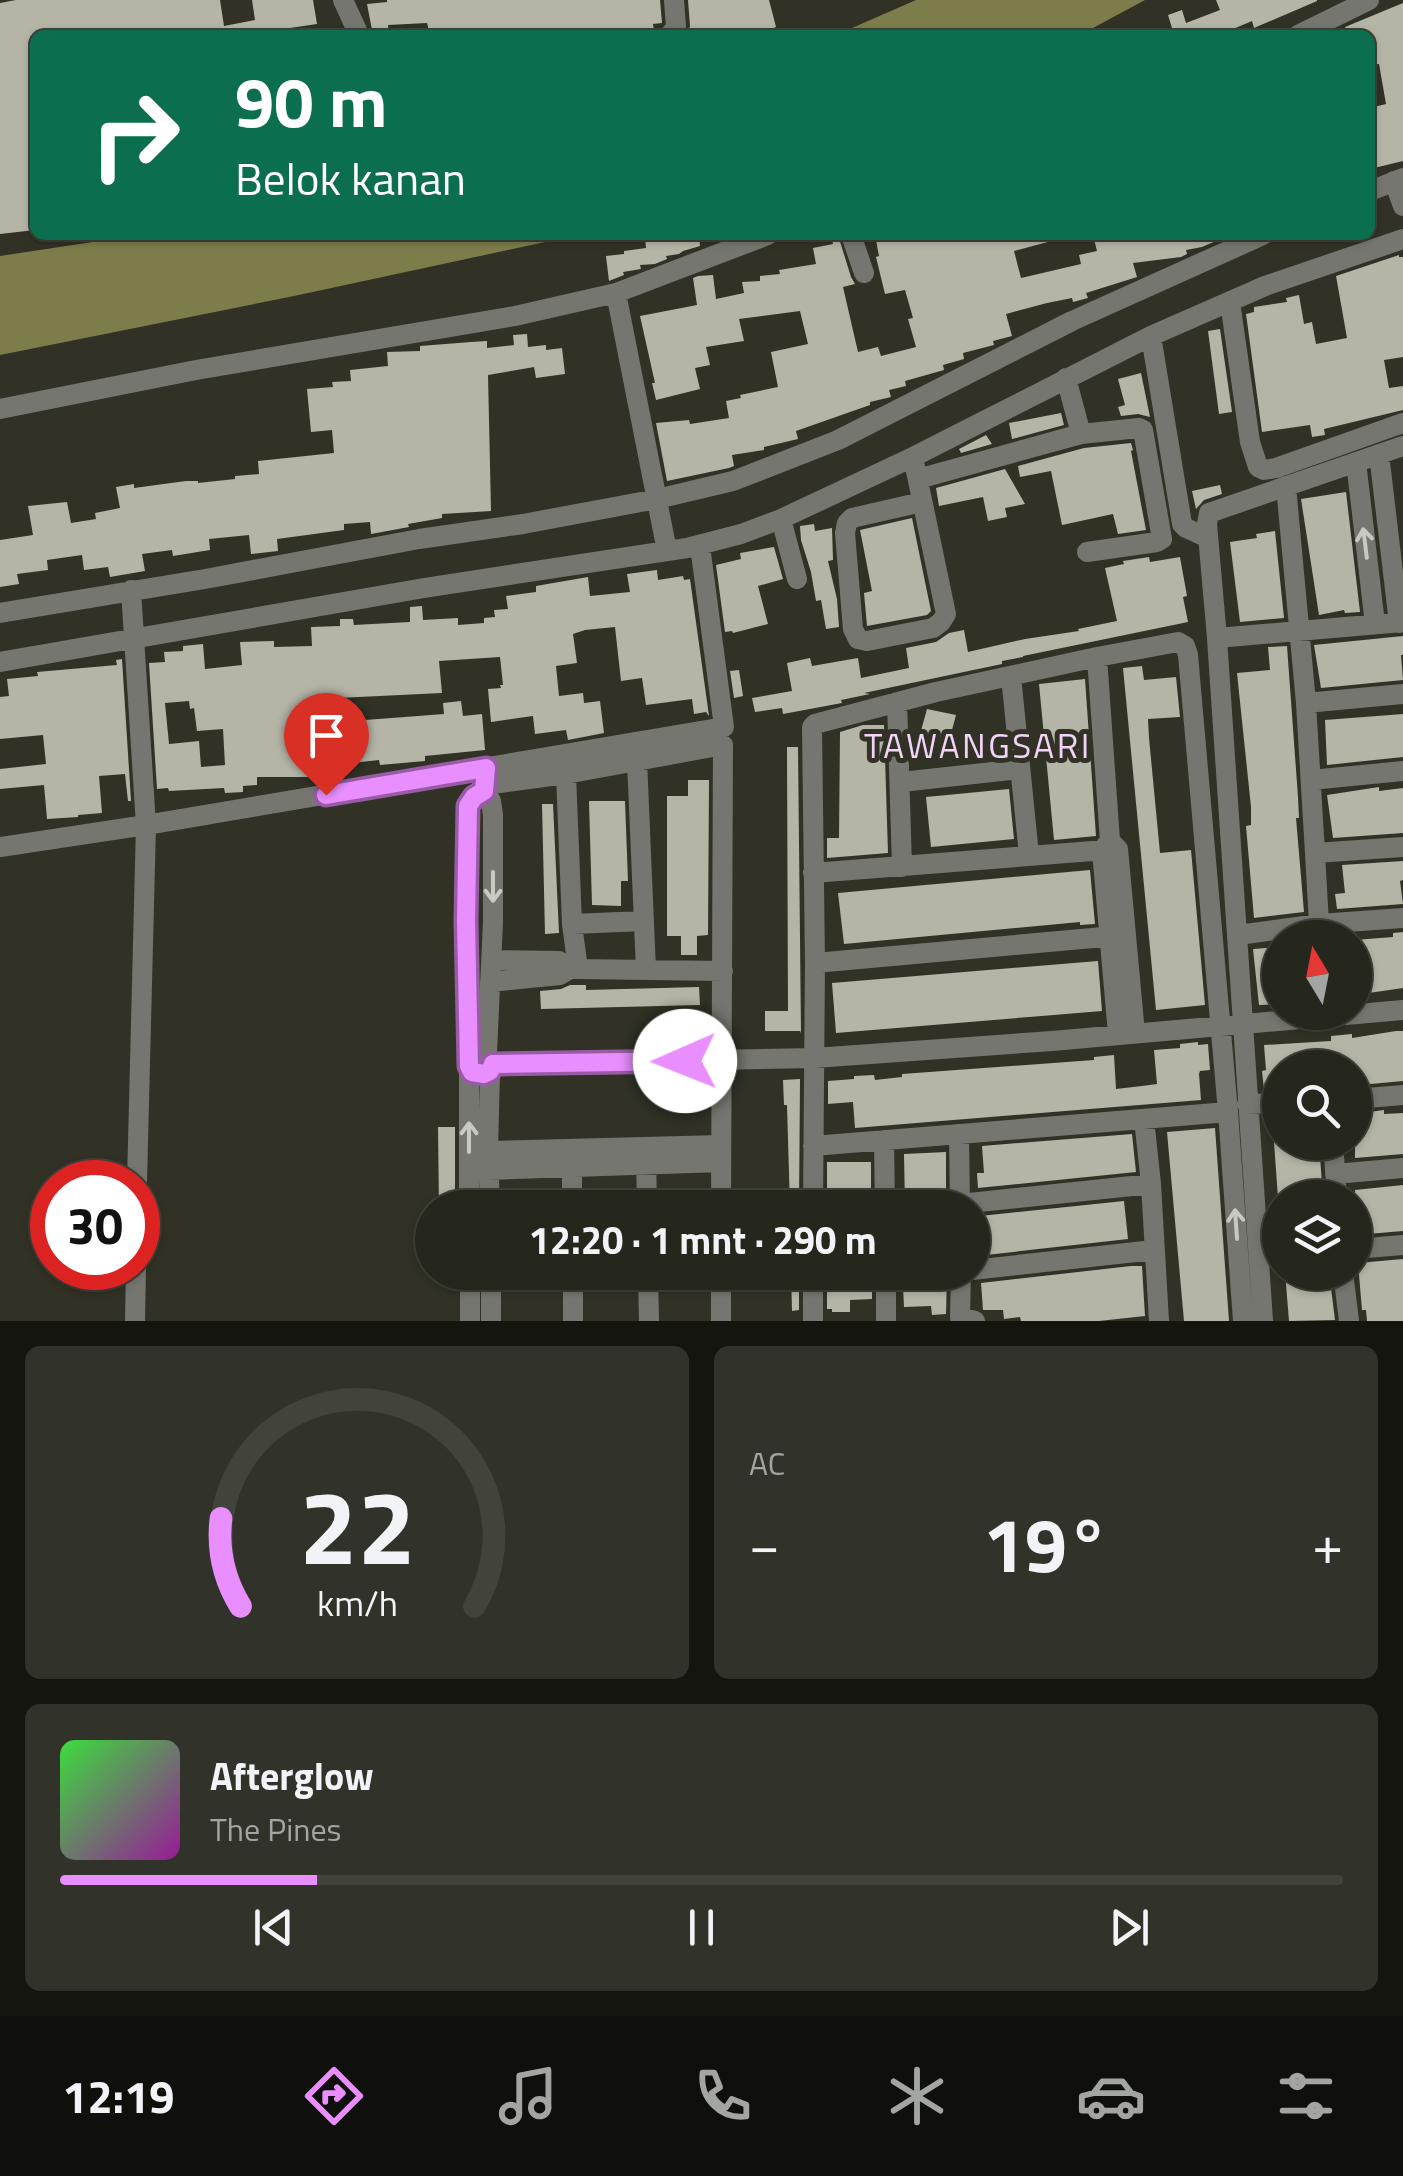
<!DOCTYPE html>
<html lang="id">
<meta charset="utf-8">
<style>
body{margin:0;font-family:"Titillium Web",sans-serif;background:#313229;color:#f1f3f6;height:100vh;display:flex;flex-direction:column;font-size:38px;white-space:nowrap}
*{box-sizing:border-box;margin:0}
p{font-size:32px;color:#a3a5a3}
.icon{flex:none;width:55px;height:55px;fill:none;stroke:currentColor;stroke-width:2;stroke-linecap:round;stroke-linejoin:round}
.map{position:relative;height:1321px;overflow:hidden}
.drawer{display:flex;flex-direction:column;gap:25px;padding:25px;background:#14150f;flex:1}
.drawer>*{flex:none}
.top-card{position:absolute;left:30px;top:30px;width:1345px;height:210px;border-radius:15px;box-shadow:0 2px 8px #0004,0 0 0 2px #42433b;background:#0b6e4f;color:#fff;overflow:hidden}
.needle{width:65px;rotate:350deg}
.buttons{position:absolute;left:1262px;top:920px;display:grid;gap:20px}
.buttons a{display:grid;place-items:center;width:110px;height:110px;border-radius:50%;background:#25261c;box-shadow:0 2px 8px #0004,0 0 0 2px #42433b;font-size:50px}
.speed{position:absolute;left:30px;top:1160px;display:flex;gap:20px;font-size:50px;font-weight:700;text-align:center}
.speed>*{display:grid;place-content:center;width:130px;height:130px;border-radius:50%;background:#25261c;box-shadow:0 2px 8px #0004,0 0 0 2px #42433b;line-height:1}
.speed .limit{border:15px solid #d22;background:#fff;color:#111}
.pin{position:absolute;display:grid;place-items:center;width:85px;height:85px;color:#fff;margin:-102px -42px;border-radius:50% 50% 50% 0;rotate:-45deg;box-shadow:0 0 10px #0007}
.pin .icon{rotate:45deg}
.me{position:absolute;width:110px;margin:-55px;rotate:269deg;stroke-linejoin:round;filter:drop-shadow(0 0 8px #0008)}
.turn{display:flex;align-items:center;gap:35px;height:210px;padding:0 40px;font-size:45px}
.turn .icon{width:130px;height:130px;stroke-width:2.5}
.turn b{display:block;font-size:70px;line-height:85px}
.big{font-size:75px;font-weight:700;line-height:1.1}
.drawer .widget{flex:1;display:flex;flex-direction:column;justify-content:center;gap:15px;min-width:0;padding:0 35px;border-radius:15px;background:#313229}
.drawer .dial{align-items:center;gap:0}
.dial svg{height:260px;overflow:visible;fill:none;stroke:#42433b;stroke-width:7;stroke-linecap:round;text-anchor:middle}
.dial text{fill:#f1f3f6;stroke:none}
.song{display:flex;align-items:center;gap:30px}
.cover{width:120px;height:120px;border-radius:15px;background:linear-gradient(135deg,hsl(120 70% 55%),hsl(300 70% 35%))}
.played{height:10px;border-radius:5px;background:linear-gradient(90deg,#e98efe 20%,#42433b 20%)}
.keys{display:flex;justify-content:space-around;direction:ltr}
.heat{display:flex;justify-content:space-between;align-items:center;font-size:55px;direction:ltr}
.drawer .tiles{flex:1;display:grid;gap:25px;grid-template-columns:1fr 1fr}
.widget:last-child{grid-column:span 2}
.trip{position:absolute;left:415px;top:1190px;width:575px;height:100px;border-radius:50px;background:#25261c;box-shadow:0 2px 8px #0004,0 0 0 2px #42433b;font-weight:700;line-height:100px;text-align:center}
.tabs{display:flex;height:160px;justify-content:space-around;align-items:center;background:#0f0f0b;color:#a3a5a3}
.tabs .icon{width:70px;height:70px}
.tabs .active{color:#e98efe}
.tabs b{font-size:45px;color:#f1f3f6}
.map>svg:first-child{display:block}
</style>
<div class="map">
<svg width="1403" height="1321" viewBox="0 0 1403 1321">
<rect width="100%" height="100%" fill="#313225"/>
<path fill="#7c7d4b" d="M916,0h229l-65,35h-244z
M139,235h439l-284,61 -294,59v-99z"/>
<path fill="#b4b5a6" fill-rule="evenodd" d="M16,0h204l4,26 31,-6 -3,-20h61l4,24 -47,7 1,4h-236v128l-7,1 7,39v27l-35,4v-231z
M387,0h273l2,23 -9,1 1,7 -21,4h-109v-3l-17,3h-77l-3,-12 -39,2 1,10h-16l-6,-31 20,-2z
M688,0h81l7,27 -18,8h-71l3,-9z
M1216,0h101v1l-63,27 -2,-7 -33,14h-62l15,-7 -4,-13 14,-5 4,13 34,-13z
M1403,3v158l-33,8v-61l16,-4 -7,-40 -9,1v-30h-22l-3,-8z
M660,235h39l1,11 -17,5 -4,3 -13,2 1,3 -12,5 -15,1 1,4 -18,3 1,3 -15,6 -3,-25 18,-2v-3l22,-3 -1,-11z
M831,235h7l13,42 4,7 -12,3 15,65 20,-5 3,9 35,-9 -8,-28 5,-1 -8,-28 -20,4 -9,-37 3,-1 -4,-21h134l1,4 14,-4h34l1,4 -45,12 7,27 60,-14 -2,-9 18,-4 -4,-16h137l-28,12 -16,3 1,4 -6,3 -48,6 4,14 -51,16 2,5 -15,4 -1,-4 -25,5 -41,11 6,22 -19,5 1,4 -31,8 1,6 -21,6 1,5 -39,11 1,5 -17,4 2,7 -21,5v3l-74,26 2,8 -34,8v3l-32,5 2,11 -5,2 -62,13 -11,-58 33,-3 1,4 39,-6 -3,-17 15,-3 -1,-3 38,-8 -7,-35 37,-8 -8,-33 -61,8 5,22 -38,6 4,18 -15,3 5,21 -44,11 -4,-17h3l-15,-67 57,-11 -4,-27 5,-2 15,-1 3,24 28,-6 -2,-11 18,-1v-5l20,-2 -1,-4 37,-6 -3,-16 20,-4z
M1399,255v2h4v100l-19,3 5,28 14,-2v24l-79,19 1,6 -13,2 -2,-12 -48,7 -16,-118 8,-2v-5l33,-5 -1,-4 13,-3 5,29 8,-2 4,22 31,-6 -11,-62z
M1220,329l12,83 -13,2 -11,-83z
M527,334l1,13 18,-2v5l16,-2 3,26 -29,4 -2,-11 -46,8 3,136 -49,3v4l-34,6 1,3 -38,7 -1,-12 -26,2v6l-67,9 1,12 -27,3 -2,-19 -40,4 1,11 -37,6 -1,-6 -30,4 3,17 -35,6 -2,-10 -24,3 -2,-15 -35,5 1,10 -31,4 2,10 -19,3v-47l33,-5 -5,-29 39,-4 4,21 25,-4 -1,-6 25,-5 -4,-21 18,-3v4l52,-7h12v2l37,-4v-3l24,-2 -1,-13 76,-8 -2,-23 -21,2 -4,-43 26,-2 -1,-5 19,-1 -1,-11 38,-4 -1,-14 33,-1v-5l51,-4 16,-1v7l27,-3 -1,-10z
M1141,373l9,44 -12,-3 -17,2 -3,-9 7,-2 -7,-26z
M1061,413l3,12 -52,14 -3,-16z
M986,435l6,9 -31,9 -2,-4z
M1131,443l2,7 -2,1 15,79 -28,4 -5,-20 -51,11 -11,-54 -31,6 -2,-11 66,-18z
M1005,469l20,35 -20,4 2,9 -19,4 -5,-24 -44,9 -3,-18z
M1220,485l2,9 -18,6 -8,9 -4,-18z
M1346,492l14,120 -15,1 -1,-3 -25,5 -18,-116z
M912,518l19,93 -4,4 -60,11 -3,-33 8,-2 -12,-61z
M814,524l1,7 17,-3 1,32 -5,1 9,38 2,28 -13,2 -5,-29 -5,1 -5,-29 -10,-32 -1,-14z
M1275,531l9,87 -44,4 -10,-80 27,-4 -1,-4z
M774,547l9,32 -25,7 10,38 -35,9 -1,-2 -7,1 -9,-67 25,-6 -1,-6z
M1149,557l1,5 30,-5 7,39 -4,1 5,25 -165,34v1l-21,4v3l-138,29 6,1 -29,6 1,3 -59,11 -1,-6 -27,4 -3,-14 40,-7 -5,-28 23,-5 2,8 46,-8 3,20 48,-10 -3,-20 30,-6 13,-9 15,-3 4,22 57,-13 54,-8 -1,-2 39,-8 -12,-53 19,-4 -1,-3z
M657,570l1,10 25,-4 1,4 6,-1 19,137 -3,-4 -12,2 -2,-15 -46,6 -4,-27 -21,3 -6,-54 -30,3 -12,4 4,29 -21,3 3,30 24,-3 1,10 16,-2 4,32 -36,7 -2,-10 -31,4 -2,-18 -42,6 -3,-33 13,-1 -1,-3h3l-3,-28 -61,4 3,32 -104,5 1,24 105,-8 -1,-11 18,-2 2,15 19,-2 3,36 -60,6v5l-45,4 -1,-5 -54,6v11h-68v8l-14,1v6l-18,1 -1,-5 -55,3 -1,-3 -11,1 -8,-126 16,-1 -1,-10 19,-1v-5l20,-2 2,25 37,-4 -2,-23 34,-1v6l38,-1 -1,-19 29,-1v-7h13l1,6 56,-3v-15l12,-1 1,14 35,-2v7l26,-2v-5l11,-1 -1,-7 14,-1 -2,-13 30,-4v-6l52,-9 2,19 40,-4 -3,-18zM189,701l1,8 4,-1 3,23 26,-2 2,36 -24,2 -2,-26 -30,3 -4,-41z
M1403,636v19h-2l2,25 -82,8 -7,-43z
M1287,646l11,151 1,21h-3l8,94 -50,6 -8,-92 5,-1v-18l-14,-134 33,-3 -2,-23z
M122,659l9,142h-3l-3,-27 -26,2 3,37 -24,2v2l-31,2 -3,-34 -44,4v-20l46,-5 -3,-29 -43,4v-42l9,-1 -2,-17 31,-3 -1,-4 80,-7 -1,-5z
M1142,666l2,14 32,-3 4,40 -32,2 1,19 11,115 31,-3 14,155 -49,5 -33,-342z
M739,670l4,26 -9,2 -4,-27z
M1085,679l11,157 -42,4 -15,-156z
M927,709l29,6 -8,30 -29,-7z
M1403,714v43l-76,8 -2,-45z
M863,725h21l4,128 -61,5v-20h12l1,-106z
M787,747h11l3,286 -1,-2h-35v-20h23z
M688,780h21l-1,155 -11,1v19h-16v-19h-14v-140h21z
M1379,787v4l24,-3v45l-70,5 -6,-43z
M1009,789l5,50 -83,8 -5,-50z
M589,801h36l3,80h-7v25l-29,-1z
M542,804h11l6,129 -14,1z
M1403,861v19l-3,1 3,23 -66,5 -2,-15 10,-1 -3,-28z
M1090,870l5,54 -15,1v-3l-236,22 -6,-51z
M1403,932v56l-48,7v-55l38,-3v-4z
M1280,947v57l-21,1 -6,-56z
M1098,961l4,50 -266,22 -4,-50z
M570,985h16v5l113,-3 1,18 -159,4 -1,-18 21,-2z
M1396,1031h7v50l-43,4v-2h-5v-15h-10v-5l-12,1v-3l-53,5v23l-16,1 -2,-19 4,-1 -2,-25 67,-4v-5l21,-2v4z
M1198,1042v3l10,-1 2,26 -10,1 -1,3 2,26 -346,28 -2,-26 -25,2v-23l26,-2v-3l20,-1 1,5 27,-3v-3l192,-14v-3l20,-2 2,34 26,-3 15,-2 -3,-34 26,-2v-4z
M800,1079l-1,129h-9l-3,-103h-3l-1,-25z
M1384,1110v4l19,-1v41l-48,4v-44z
M438,1127h17v81h-16z
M1215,1128l14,193h-45l-17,-189z
M1132,1134l4,38 -158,16 -1,-15h7l-2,-27z
M1274,1142h45l4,56h-45z
M946,1152v56h-41l-1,-54z
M827,1162h44v46h-44z
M1403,1185v46l-47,4 -1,-45z
M1124,1201l4,38 -142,16 -6,-39z
M1403,1259v62h-36l-1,-11h-4l-4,-47z
M1131,1266h11l3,50 -46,5h-78l-1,-4 -16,2 -1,-9h-20l-2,-27z
M791,1272h8v38l-7,1z
M827,1272h45v27l-22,1v12h-18v-3h-5z
M915,1272h32l-1,42 -14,1 -1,-9 -27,1 -1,-21 6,-1 -1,-12z
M1285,1272h44l6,48 -46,1z"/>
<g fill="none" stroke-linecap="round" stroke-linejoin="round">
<path stroke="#767670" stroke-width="20" d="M343,0l16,35
M670,35l6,-8 -2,-27
M1298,35l71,-35
M1394,181l9,25
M1370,191l33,-13
M851,235l13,38
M616,293l51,258
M1230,302l20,140 8,25 6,3 12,-2 127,-45
M1151,336l31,188 4,4 22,10
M1066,378l15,56 58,-6 4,2 19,109 -5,3 -70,10
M0,409l196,-39 319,-54 101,-23 152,-58
M1379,454l20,169
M913,457l33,157 -5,8 -8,6 -66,13 -9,-2 -5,-10 -8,-96 2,-10 5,-5 70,-16
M1356,462l19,162
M918,479l163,-45
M1286,486l20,217 9,150
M781,519l16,60
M131,590l15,235 -9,357
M0,613l205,-34 214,-40 104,-15 134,-25 76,-18 105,-41 234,-119 191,-86
M1217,638l-10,-114 2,-11 194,-67
M1097,657l13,184 8,8 17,184
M0,662l424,-74 263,-40 54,-14 40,-15 132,-62 238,-121 114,-50 138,-47
M1011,676l18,179
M897,702l5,165
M1306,703l97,-9
M637,760l9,210
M566,774l6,150 6,45
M486,777l-2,14 7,10 2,14v107l-6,130
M1311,780l92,-9
M901,782l119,-13
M485,785l81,-11 157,-29 -2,463
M1107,844l-5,7 16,183
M0,847l146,-22 578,-98 -24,-181
M813,873l305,-24
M572,924l72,-3
M1319,924l-4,-71 88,-6
M1238,935l81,-11 84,-6
M492,960l67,1 11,8
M815,963l311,-28
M490,982l70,-7 10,-6h8l145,2
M469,1060l-3,-139 2,-115 6,-9 10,-6
M493,1064l321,-6 238,-17 351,-31
M1355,1099l48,-4
M1247,1104l33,-1
M1144,1119l7,65 8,137
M959,1134l1,74
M884,1140l1,68
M1333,1142l4,56
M813,1146l415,-34
M488,1151l233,-6
M646,1154l1,54
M572,1155v53
M489,1170l232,-8
M1335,1174l68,-6
M960,1204l191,-20
M469,1208v-142
M490,1208l-2,-57 2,-80
M813,1208l2,-245 -3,-236 3,-3 121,-32 161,-35 81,-15 7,4 3,9 40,457 15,209
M1355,1249l48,-4
M972,1270l182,-20
M470,1272v49
M491,1272v49
M573,1272v49
M648,1272l1,49
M721,1272v49
M813,1272v49
M961,1272l-1,45 15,4
M1343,1272l6,49
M886,1319v-47
M135,1321l1,-53
M1263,1321l-46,-683 186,-16"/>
</g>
<defs><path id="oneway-shaft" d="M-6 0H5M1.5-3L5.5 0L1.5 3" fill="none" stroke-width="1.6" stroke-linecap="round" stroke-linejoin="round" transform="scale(2.5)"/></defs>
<g stroke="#c8c9c1">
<use href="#oneway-shaft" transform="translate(1365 543) rotate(-97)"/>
<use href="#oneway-shaft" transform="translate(493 887) rotate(90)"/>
<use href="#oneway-shaft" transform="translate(469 1137) rotate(-90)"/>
<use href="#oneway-shaft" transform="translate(1236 1224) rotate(-94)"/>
</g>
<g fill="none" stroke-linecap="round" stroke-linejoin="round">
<g stroke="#975ca5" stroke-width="25">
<path id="route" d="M326,795l160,-27 -2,23 -10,6 -6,9 -2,115 3,145 3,6 12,2 6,-3 3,-7 192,-3"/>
</g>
<use href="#route" stroke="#e98efe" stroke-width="18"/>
</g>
<g text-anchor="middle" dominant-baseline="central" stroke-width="10" stroke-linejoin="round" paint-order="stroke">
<g font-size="35" letter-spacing="2.5" fill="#f2d4f9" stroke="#313225">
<text x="978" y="745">TAWANGSARI</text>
</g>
</g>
</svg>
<div class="buttons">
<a><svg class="needle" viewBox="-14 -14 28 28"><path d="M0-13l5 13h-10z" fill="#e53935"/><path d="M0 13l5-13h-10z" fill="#a3a5a3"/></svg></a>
<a><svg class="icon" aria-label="search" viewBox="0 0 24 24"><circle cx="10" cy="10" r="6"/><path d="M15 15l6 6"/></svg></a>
<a><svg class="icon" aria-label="layers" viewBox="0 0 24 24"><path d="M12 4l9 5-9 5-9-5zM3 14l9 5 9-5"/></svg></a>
</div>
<div class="speed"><div class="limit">30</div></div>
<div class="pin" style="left:326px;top:795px;background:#d93025"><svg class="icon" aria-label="arrive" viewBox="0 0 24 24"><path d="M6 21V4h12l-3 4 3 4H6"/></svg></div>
<svg class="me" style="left:685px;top:1061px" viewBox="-20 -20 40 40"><circle r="19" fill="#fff"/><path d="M0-13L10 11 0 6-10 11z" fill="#e98efe"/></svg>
<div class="trip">12:20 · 1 mnt · 290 m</div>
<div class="top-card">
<div class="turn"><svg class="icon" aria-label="right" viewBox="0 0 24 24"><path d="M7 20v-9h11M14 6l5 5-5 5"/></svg><div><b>90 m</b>Belok kanan</div></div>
</div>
</div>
<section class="drawer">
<div class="tiles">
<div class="widget dial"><svg viewBox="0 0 100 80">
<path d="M14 69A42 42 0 1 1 86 69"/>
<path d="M14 69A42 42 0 0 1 8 42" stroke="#e98efe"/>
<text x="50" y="56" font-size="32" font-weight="700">22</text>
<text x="50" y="72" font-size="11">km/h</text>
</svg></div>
<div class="widget"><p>AC</p>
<div class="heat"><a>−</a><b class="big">19°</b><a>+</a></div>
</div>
<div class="widget">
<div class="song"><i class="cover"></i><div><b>Afterglow</b><p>The Pines</p></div></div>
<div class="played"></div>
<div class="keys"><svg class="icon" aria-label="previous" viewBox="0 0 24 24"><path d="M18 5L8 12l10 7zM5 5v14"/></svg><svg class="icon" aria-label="pause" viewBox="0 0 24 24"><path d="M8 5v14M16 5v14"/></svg><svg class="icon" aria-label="next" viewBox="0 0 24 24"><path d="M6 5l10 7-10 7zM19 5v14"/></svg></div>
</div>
</div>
</section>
<nav class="tabs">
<b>12:19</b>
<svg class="icon active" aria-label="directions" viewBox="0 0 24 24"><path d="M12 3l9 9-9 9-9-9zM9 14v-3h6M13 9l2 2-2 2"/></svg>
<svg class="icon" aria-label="music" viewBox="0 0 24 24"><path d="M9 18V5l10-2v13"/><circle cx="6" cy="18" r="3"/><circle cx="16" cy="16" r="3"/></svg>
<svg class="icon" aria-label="phone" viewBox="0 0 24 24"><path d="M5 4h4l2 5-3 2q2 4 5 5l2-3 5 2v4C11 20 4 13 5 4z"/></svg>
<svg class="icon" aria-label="climate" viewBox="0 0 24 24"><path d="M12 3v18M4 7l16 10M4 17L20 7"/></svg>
<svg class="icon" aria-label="car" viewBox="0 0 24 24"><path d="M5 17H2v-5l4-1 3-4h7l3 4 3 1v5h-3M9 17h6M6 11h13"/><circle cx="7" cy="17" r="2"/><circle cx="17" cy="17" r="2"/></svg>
<svg class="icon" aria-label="filters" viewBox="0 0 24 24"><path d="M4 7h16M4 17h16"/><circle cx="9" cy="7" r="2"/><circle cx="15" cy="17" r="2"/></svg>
</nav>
